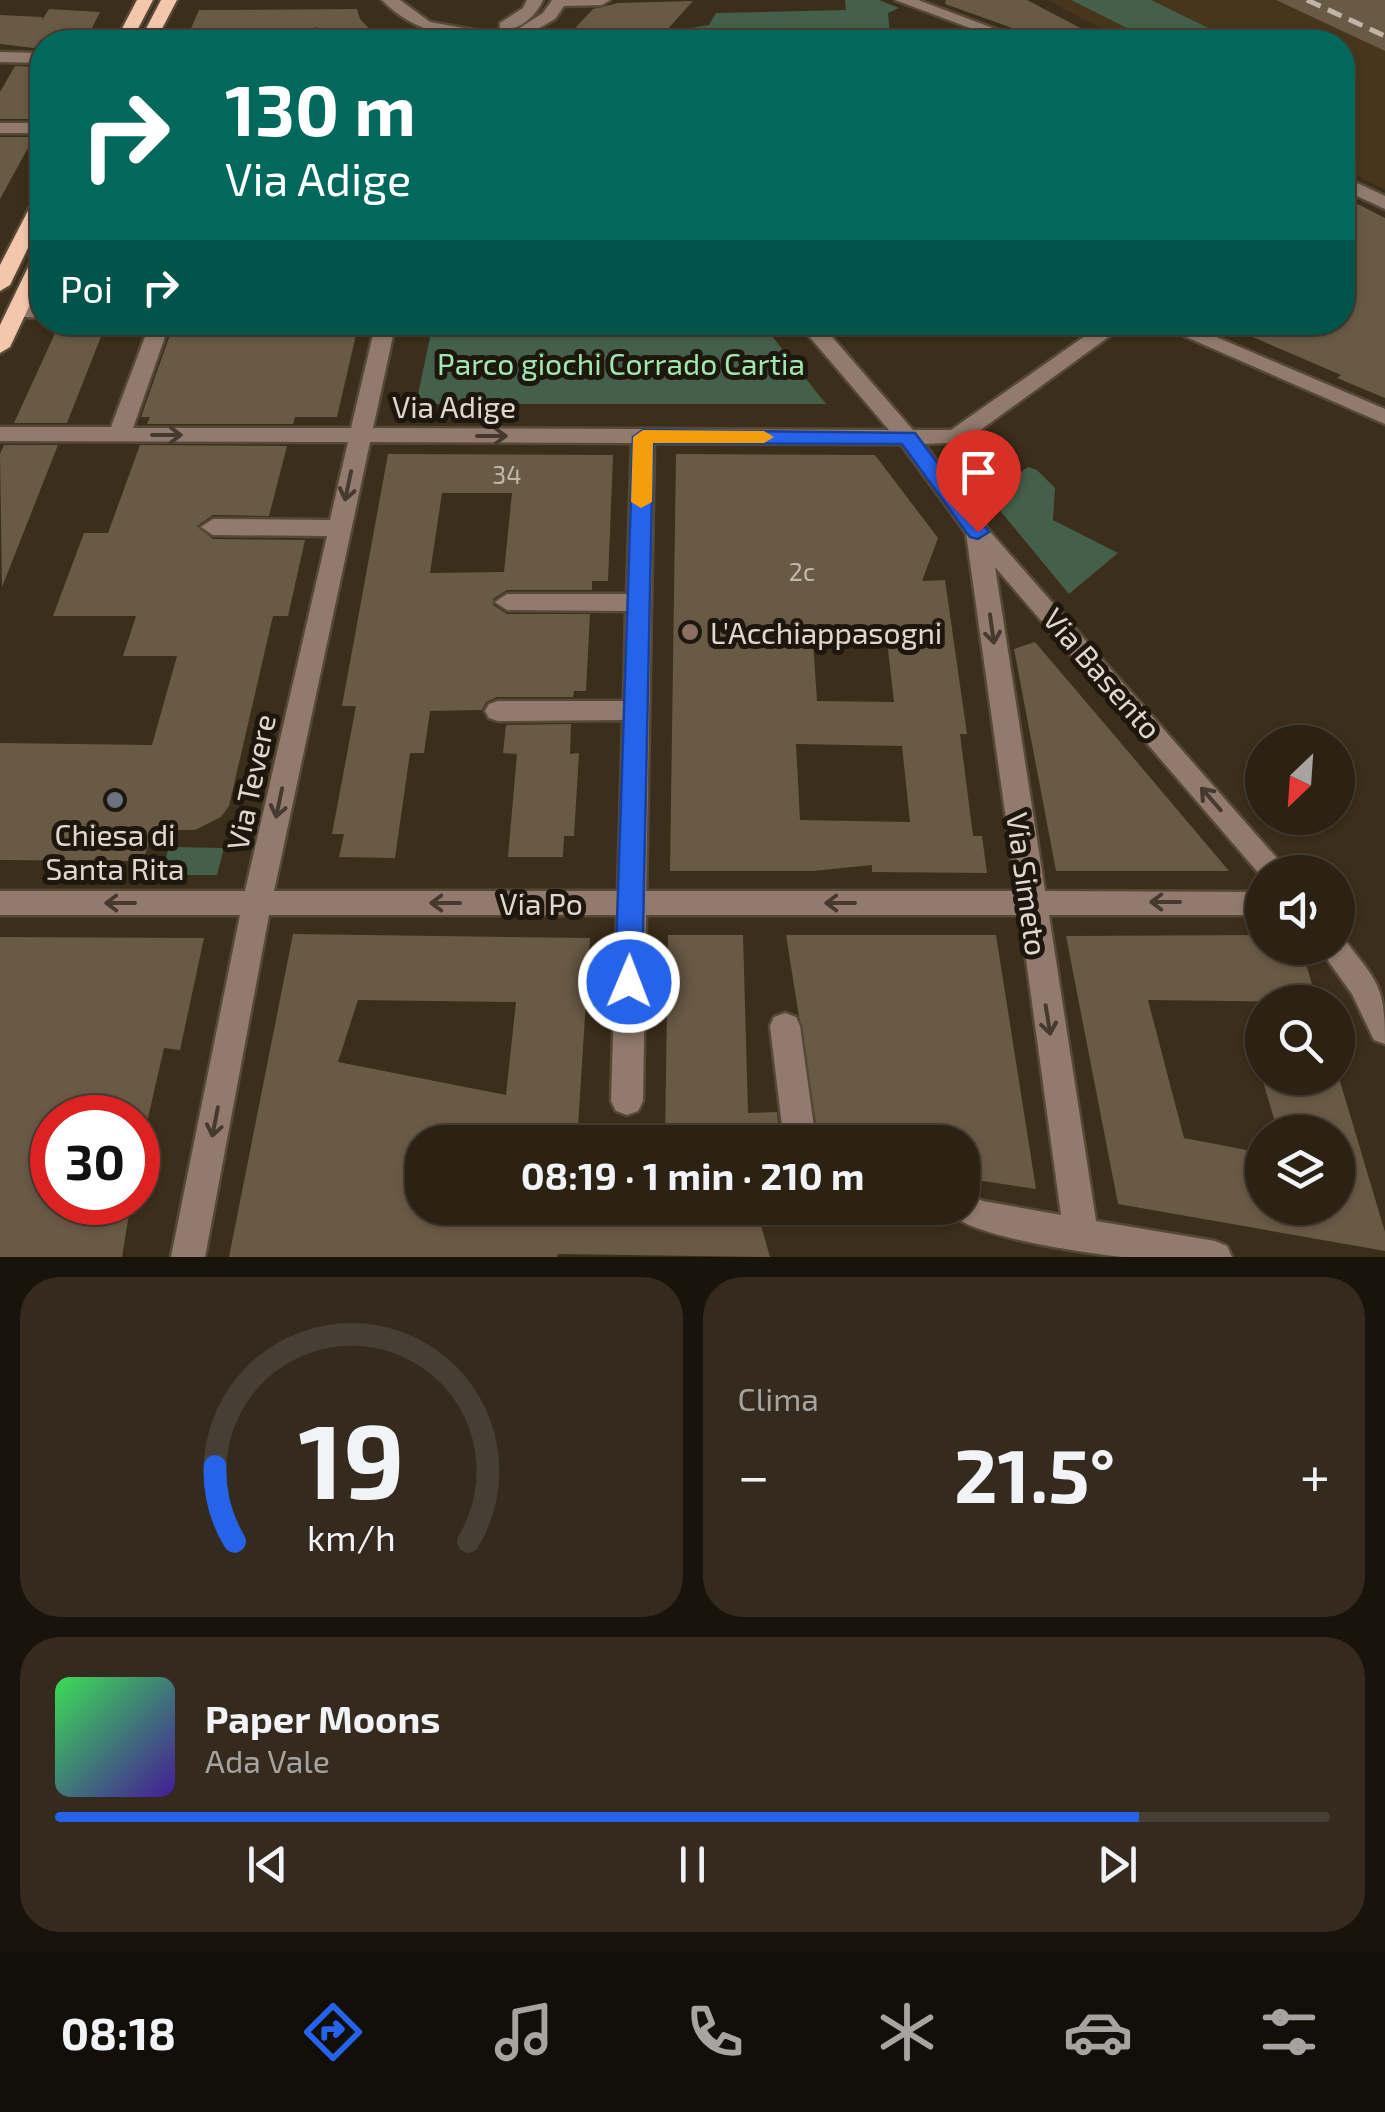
<!DOCTYPE html>
<html lang="it">
<meta charset="utf-8">
<style>
body{margin:0;font-family:"Exo 2",sans-serif;background:#342a1d;color:#f1f3f6;height:100vh;display:flex;flex-direction:column;font-size:38px;white-space:nowrap}
*{box-sizing:border-box;margin:0}
p{font-size:32px;color:#a6a4a0}
.icon{flex:none;width:55px;height:55px;fill:none;stroke:currentColor;stroke-width:2;stroke-linecap:round;stroke-linejoin:round}
.map{position:relative;height:1257px;overflow:hidden}
.panel{display:flex;flex-direction:column;gap:20px;padding:20px;background:#18130b;flex:1}
.panel>*{flex:none}
.guide{position:absolute;left:30px;top:30px;width:1325px;height:305px;border-radius:40px;box-shadow:0 2px 8px #0004,0 0 0 2px #483f34;background:#00695c;color:#fff;overflow:hidden}
.needle{width:65px;rotate:205deg}
.fabs{position:absolute;left:1245px;top:725px;display:grid;gap:20px}
.fabs a{display:grid;place-items:center;width:110px;height:110px;border-radius:50%;background:#2c2214;box-shadow:0 2px 8px #0004,0 0 0 2px #483f34;font-size:50px}
.speed{position:absolute;left:30px;top:1095px;display:flex;gap:20px;font-size:50px;font-weight:700;text-align:center}
.speed>*{display:grid;place-content:center;width:130px;height:130px;border-radius:50%;background:#2c2214;box-shadow:0 2px 8px #0004,0 0 0 2px #483f34;line-height:1}
.speed .limit{border:15px solid #d22;background:#fff;color:#111}
.pin{position:absolute;display:grid;place-items:center;width:85px;height:85px;color:#fff;margin:-102px -42px;border-radius:50% 50% 50% 0;rotate:-45deg;box-shadow:0 0 10px #0007}
.pin .icon{rotate:45deg}
.me{position:absolute;width:110px;margin:-55px;rotate:1deg;stroke-linejoin:round;filter:drop-shadow(0 0 8px #0008)}
.turn{display:flex;align-items:center;gap:35px;height:210px;padding:0 30px;font-size:45px}
.turn .icon{width:130px;height:130px;stroke-width:2.5}
.turn b{display:block;font-size:70px;line-height:85px}
.then{display:flex;align-items:center;height:95px;padding:0 30px;background:#0003;gap:20px;font-size:38px}
.big{font-size:75px;font-weight:700;line-height:1.1}
.panel .widget{flex:1;display:flex;flex-direction:column;justify-content:center;gap:15px;min-width:0;padding:0 35px;border-radius:40px;background:#342a1d}
.panel .dial{align-items:center;gap:0}
.dial svg{height:260px;overflow:visible;fill:none;stroke:#483f34;stroke-width:7;stroke-linecap:round;text-anchor:middle}
.dial text{fill:#f1f3f6;stroke:none}
.song{display:flex;align-items:center;gap:30px}
.cover{width:120px;height:120px;border-radius:15px;background:linear-gradient(135deg,hsl(130 70% 55%),hsl(260 70% 35%))}
.played{height:10px;border-radius:5px;background:linear-gradient(90deg,#2563eb 85%,#483f34 85%)}
.keys{display:flex;justify-content:space-around;direction:ltr}
.heat{display:flex;justify-content:space-between;align-items:center;font-size:55px;direction:ltr}
.panel .tiles{flex:1;display:grid;gap:20px;grid-template-columns:1fr 1fr}
.widget:last-child{grid-column:span 2}
.trip{position:absolute;left:405px;top:1125px;width:575px;height:100px;border-radius:40px;background:#2c2214;box-shadow:0 2px 8px #0004,0 0 0 2px #483f34;font-weight:700;line-height:100px;text-align:center}
.dock{display:flex;height:160px;justify-content:space-around;align-items:center;background:#120e08;color:#a6a4a0}
.dock .icon{width:70px;height:70px}
.dock .current{color:#2563eb}
.dock b{font-size:45px;color:#f1f3f6}
.map>svg:first-child{display:block}
</style>
<div class="map">
<svg width="1385" height="1257" viewBox="0 0 1385 1257">
<rect width="100%" height="100%" fill="#3b2e1a"/>
<path fill="#47361c" d="M1047,0h338v190l-40,-21 13,-7 -15,-8 -1,-112h-215z"/>
<path fill="#45604a" d="M845,0h34l20,8 -11,5 2,21 -18,8h-188l7,-14 18,-3 7,-12 130,-3z
M1071,0h80l86,42h-82z
M433,323h315l6,7h13l59,74h-410z
M1028,467l9,3 18,18 -2,32 65,33 -49,41 -72,-87 3,-20z
M169,847l55,1 -7,27h-56z"/>
<path fill="#695a45" fill-rule="evenodd" d="M946,0h81l80,42h-55l-107,-38z
M1276,0h109v51z
M693,1l-37,41h-94l31,-33 25,-6z
M49,9l51,3 -15,30h-43v7l-42,-5v-29l42,2v3z
M357,9l3,10 22,23h-44l-22,-15 -27,15h-104l14,-32z
M15,66l27,1v52h-42v-27z
M0,137h34l-34,62z
M1342,196l43,22v180l-48,-20 4,-3 -123,-53h124z
M173,326h185l-21,91h-42l-2,7h-146l3,-7h-9z
M57,329h47l-37,94h-53z
M4,445h54l-56,142 -2,-133z
M140,445l147,1 -18,70 -56,-1 -16,11 16,13 92,1 -17,76h-15l-44,190 -8,11 -26,13h-42l-10,31 -143,-1v-117l152,2 25,-89h-54l13,-40h-83l31,-83h24z
M388,454l225,1 -5,126h-16v9h-85l-14,9v6l14,9h83l-4,77h-12l-1,6h-76l-11,5 -4,8 -52,1 -6,42h-14l-15,105 -56,-1 5,-23h-12l24,-128h-14zM442,493h70l-8,79 -74,1z
M676,454l199,1 63,83 -16,43 23,-1 22,154h-7l13,102h9l5,37 -115,-1v-7l-59,6h-143zM813,641h74l7,61 -77,-1zM796,744l106,2 8,76 -110,-2z
M1035,642l91,107 103,122h-173l-42,-222z
M571,724l-1,30 9,-1 -5,83h-10l-1,21h-55l9,-103 -14,-1 3,-28z
M293,934l297,4 -13,204h-155v66h334l14,49 -212,-3 -1,3h-328zM358,1000l158,2 -10,93 -168,-33z
M668,935h75l5,178 29,-1 3,30h-115z
M786,935h210l40,254 -74,-11v-36h-143z
M1262,935v13h29l13,8 13,46 -169,-2 36,138 78,15v55h76v-76h-60l-16,-54h77l46,154v19l-267,-47 -52,-268z
M0,937l204,1 -24,112 -16,-2 -16,70h-96v84h79l-9,55h-122z"/>
<g fill="none" stroke-linecap="round" stroke-linejoin="round">
<g stroke="#554936" stroke-width="5">
<path id="minor" d="M382,0h18l30,22 77,14 36,-23 9,-13h58l-8,5 -38,1 -9,13 -35,20 2,3c-50,0 -104,-4 -140,-42z
M527,0h16c-7,16 -24,32 -43,29v-6l23,-15z
M895,0h23l112,42h-22z
M0,52l42,1v10l-42,-1z
M0,123h42v10h-42z
M1342,176l43,20v13l-43,-20z
M17,306h25v12l-32,-2v-8z
M376,322h20l-23,106 516,2 -92,-108h22l94,108h38l154,-108h24l-165,120 -40,2 62,83 303,345h-27v5l-267,-310 50,324 217,1v23h-213l47,306 119,20 12,5 5,11c-36,0 -74,0 -110,0 -34,-4 -163,-21 -176,-49h16v-16l21,9 78,14 -41,-300h-374l-3,186 -5,10 -11,4 -11,-4 -5,-10 6,-186h-348l-64,342h-34l69,-342h-240v-24h245l82,-355 -114,-1 -12,-8 12,-8 117,1 18,-78 -348,-1v-14h111l35,-93 10,-6 10,6 -33,94h218zM370,442l262,1 -5,151h-120l-12,8 12,8 119,1 -2,90h-126l-9,3 -4,7 4,7 9,3 125,-1 -5,171h-344zM654,443l247,1 65,89 50,358h-370z
M1152,322h29l204,87v15z
M1338,937l6,2c35,45 41,47 41,105l-11,-4 -22,-46 -33,-46h19z
M785,1013l11,4 4,9 16,116h-32l-14,-116 4,-9z"/>
</g>
<g stroke="#554936" stroke-width="5">
<path id="major" d="M137,0h16l-22,42h-16z
M161,0h16l-22,42h-16z
M42,195v24l-32,66 -10,6v-26l33,-64z
M42,253v26l-32,68 -10,6v-28l32,-66z"/>
</g>
<use href="#minor" fill="#927b6e" fill-rule="evenodd"/>
<use href="#major" fill="#f4c6ab" fill-rule="evenodd"/>
<path stroke="#beb5a8" stroke-width="5" stroke-dasharray="15 8" stroke-linecap="butt" d="M1307,0l78,36"/>
</g>
<defs><path id="oneway-shaft" d="M-6 0H5M1.5-3L5.5 0L1.5 3" fill="none" stroke-width="1.6" stroke-linecap="round" stroke-linejoin="round" transform="scale(2.5)"/></defs>
<g stroke="#463a30">
<use href="#oneway-shaft" transform="translate(167 435)"/>
<use href="#oneway-shaft" transform="translate(492 436)"/>
<use href="#oneway-shaft" transform="translate(348 486) rotate(102)"/>
<use href="#oneway-shaft" transform="translate(992 629) rotate(82)"/>
<use href="#oneway-shaft" transform="translate(1211 799) rotate(-131)"/>
<use href="#oneway-shaft" transform="translate(279 803) rotate(102)"/>
<use href="#oneway-shaft" transform="translate(1165 902) rotate(-180)"/>
<use href="#oneway-shaft" transform="translate(120 903) rotate(180)"/>
<use href="#oneway-shaft" transform="translate(445 903) rotate(-180)"/>
<use href="#oneway-shaft" transform="translate(840 903) rotate(180)"/>
<use href="#oneway-shaft" transform="translate(1048 1020) rotate(81)"/>
<use href="#oneway-shaft" transform="translate(215 1122) rotate(101)"/>
</g>
<path fill="#2563eb" stroke="#184099" stroke-width="2.5" d="M643,430l272,3 74,99 -11,7 -8,-2 -68,-93 -249,-1 -11,539 -4,8 -9,3 -10,-3 -4,-8 18,-545z"/>
<path fill="#f59e0b" d="M643,430l121,1 10,6 -10,6h-111l-1,59 -11,6 -10,-6 2,-65z"/>
<circle fill="#8d6e63" stroke="#1d170e" stroke-width="4" cx="690" cy="632" r="10"/>
<circle fill="#6b7280" stroke="#1d170e" stroke-width="4" cx="115" cy="800" r="10"/>
<g text-anchor="middle" dominant-baseline="central" stroke-width="10" stroke-linejoin="round" paint-order="stroke">
<g font-size="25" fill="#c2b8aa">
<text x="507" y="474">34</text>
<text x="802" y="571">2c</text>
</g>
<g font-size="30" fill="#a1e8b0" stroke="#1d170e">
<text x="621" y="363">Parco giochi Corrado Cartia</text>
</g>
<g font-size="30" fill="#e0d8cc" stroke="#1d170e">
<text x="454" y="406">Via Adige</text>
<text transform="translate(1103 673) rotate(49)">Via Basento</text>
<text transform="translate(250 782) rotate(-78)">Via Tevere</text>
<text transform="translate(1028 884) rotate(82)">Via Simeto</text>
<text x="541" y="903">Via Po</text>
</g>
<g font-size="30" fill="#e0d8cc" stroke="#1d170e" text-anchor="start">
<text x="710" y="632">L'Acchiappasogni</text>
<text x="115" y="834" text-anchor="middle">Chiesa di<tspan x="115" dy="34">Santa Rita</tspan></text>
</g>
</g>
</svg>
<div class="fabs">
<a><svg class="needle" viewBox="-14 -14 28 28"><path d="M0-13l5 13h-10z" fill="#e53935"/><path d="M0 13l5-13h-10z" fill="#a6a4a0"/></svg></a>
<a><svg class="icon" aria-label="sound" viewBox="0 0 24 24"><path d="M4 9h4l5-4v14l-5-4H4zM17 9q2 3 0 6"/></svg></a>
<a><svg class="icon" aria-label="search" viewBox="0 0 24 24"><circle cx="10" cy="10" r="6"/><path d="M15 15l6 6"/></svg></a>
<a><svg class="icon" aria-label="layers" viewBox="0 0 24 24"><path d="M12 4l9 5-9 5-9-5zM3 14l9 5 9-5"/></svg></a>
</div>
<div class="speed"><div class="limit">30</div></div>
<div class="pin" style="left:978px;top:532px;background:#d93025"><svg class="icon" aria-label="arrive" viewBox="0 0 24 24"><path d="M6 21V4h12l-3 4 3 4H6"/></svg></div>
<svg class="me" style="left:629px;top:982px" viewBox="-20 -20 40 40"><circle r="17" fill="#2563eb" stroke="#fff" stroke-width="3"/><path d="M0-11L8 9 0 5-8 9z" fill="#fff"/></svg>
<div class="trip">08:19 · 1 min · 210 m</div>
<div class="guide">
<div class="turn"><svg class="icon" aria-label="right" viewBox="0 0 24 24"><path d="M7 20v-9h11M14 6l5 5-5 5"/></svg><div><b>130 m</b>Via Adige</div></div>
<div class="then">Poi<svg class="icon" aria-label="right" viewBox="0 0 24 24"><path d="M7 20v-9h11M14 6l5 5-5 5"/></svg></div>
</div>
</div>
<section class="panel">
<div class="tiles">
<div class="widget dial"><svg viewBox="0 0 100 80">
<path d="M14 69A42 42 0 1 1 86 69"/>
<path d="M14 69A42 42 0 0 1 8 46" stroke="#2563eb"/>
<text x="50" y="56" font-size="32" font-weight="700">19</text>
<text x="50" y="72" font-size="11">km/h</text>
</svg></div>
<div class="widget"><p>Clima</p>
<div class="heat"><a>−</a><b class="big">21.5°</b><a>+</a></div>
</div>
<div class="widget">
<div class="song"><i class="cover"></i><div><b>Paper Moons</b><p>Ada Vale</p></div></div>
<div class="played"></div>
<div class="keys"><svg class="icon" aria-label="previous" viewBox="0 0 24 24"><path d="M18 5L8 12l10 7zM5 5v14"/></svg><svg class="icon" aria-label="pause" viewBox="0 0 24 24"><path d="M8 5v14M16 5v14"/></svg><svg class="icon" aria-label="next" viewBox="0 0 24 24"><path d="M6 5l10 7-10 7zM19 5v14"/></svg></div>
</div>
</div>
</section>
<nav class="dock">
<b>08:18</b>
<svg class="icon current" aria-label="directions" viewBox="0 0 24 24"><path d="M12 3l9 9-9 9-9-9zM9 14v-3h6M13 9l2 2-2 2"/></svg>
<svg class="icon" aria-label="music" viewBox="0 0 24 24"><path d="M9 18V5l10-2v13"/><circle cx="6" cy="18" r="3"/><circle cx="16" cy="16" r="3"/></svg>
<svg class="icon" aria-label="phone" viewBox="0 0 24 24"><path d="M5 4h4l2 5-3 2q2 4 5 5l2-3 5 2v4C11 20 4 13 5 4z"/></svg>
<svg class="icon" aria-label="climate" viewBox="0 0 24 24"><path d="M12 3v18M4 7l16 10M4 17L20 7"/></svg>
<svg class="icon" aria-label="car" viewBox="0 0 24 24"><path d="M5 17H2v-5l4-1 3-4h7l3 4 3 1v5h-3M9 17h6M6 11h13"/><circle cx="7" cy="17" r="2"/><circle cx="17" cy="17" r="2"/></svg>
<svg class="icon" aria-label="filters" viewBox="0 0 24 24"><path d="M4 7h16M4 17h16"/><circle cx="9" cy="7" r="2"/><circle cx="15" cy="17" r="2"/></svg>
</nav>
